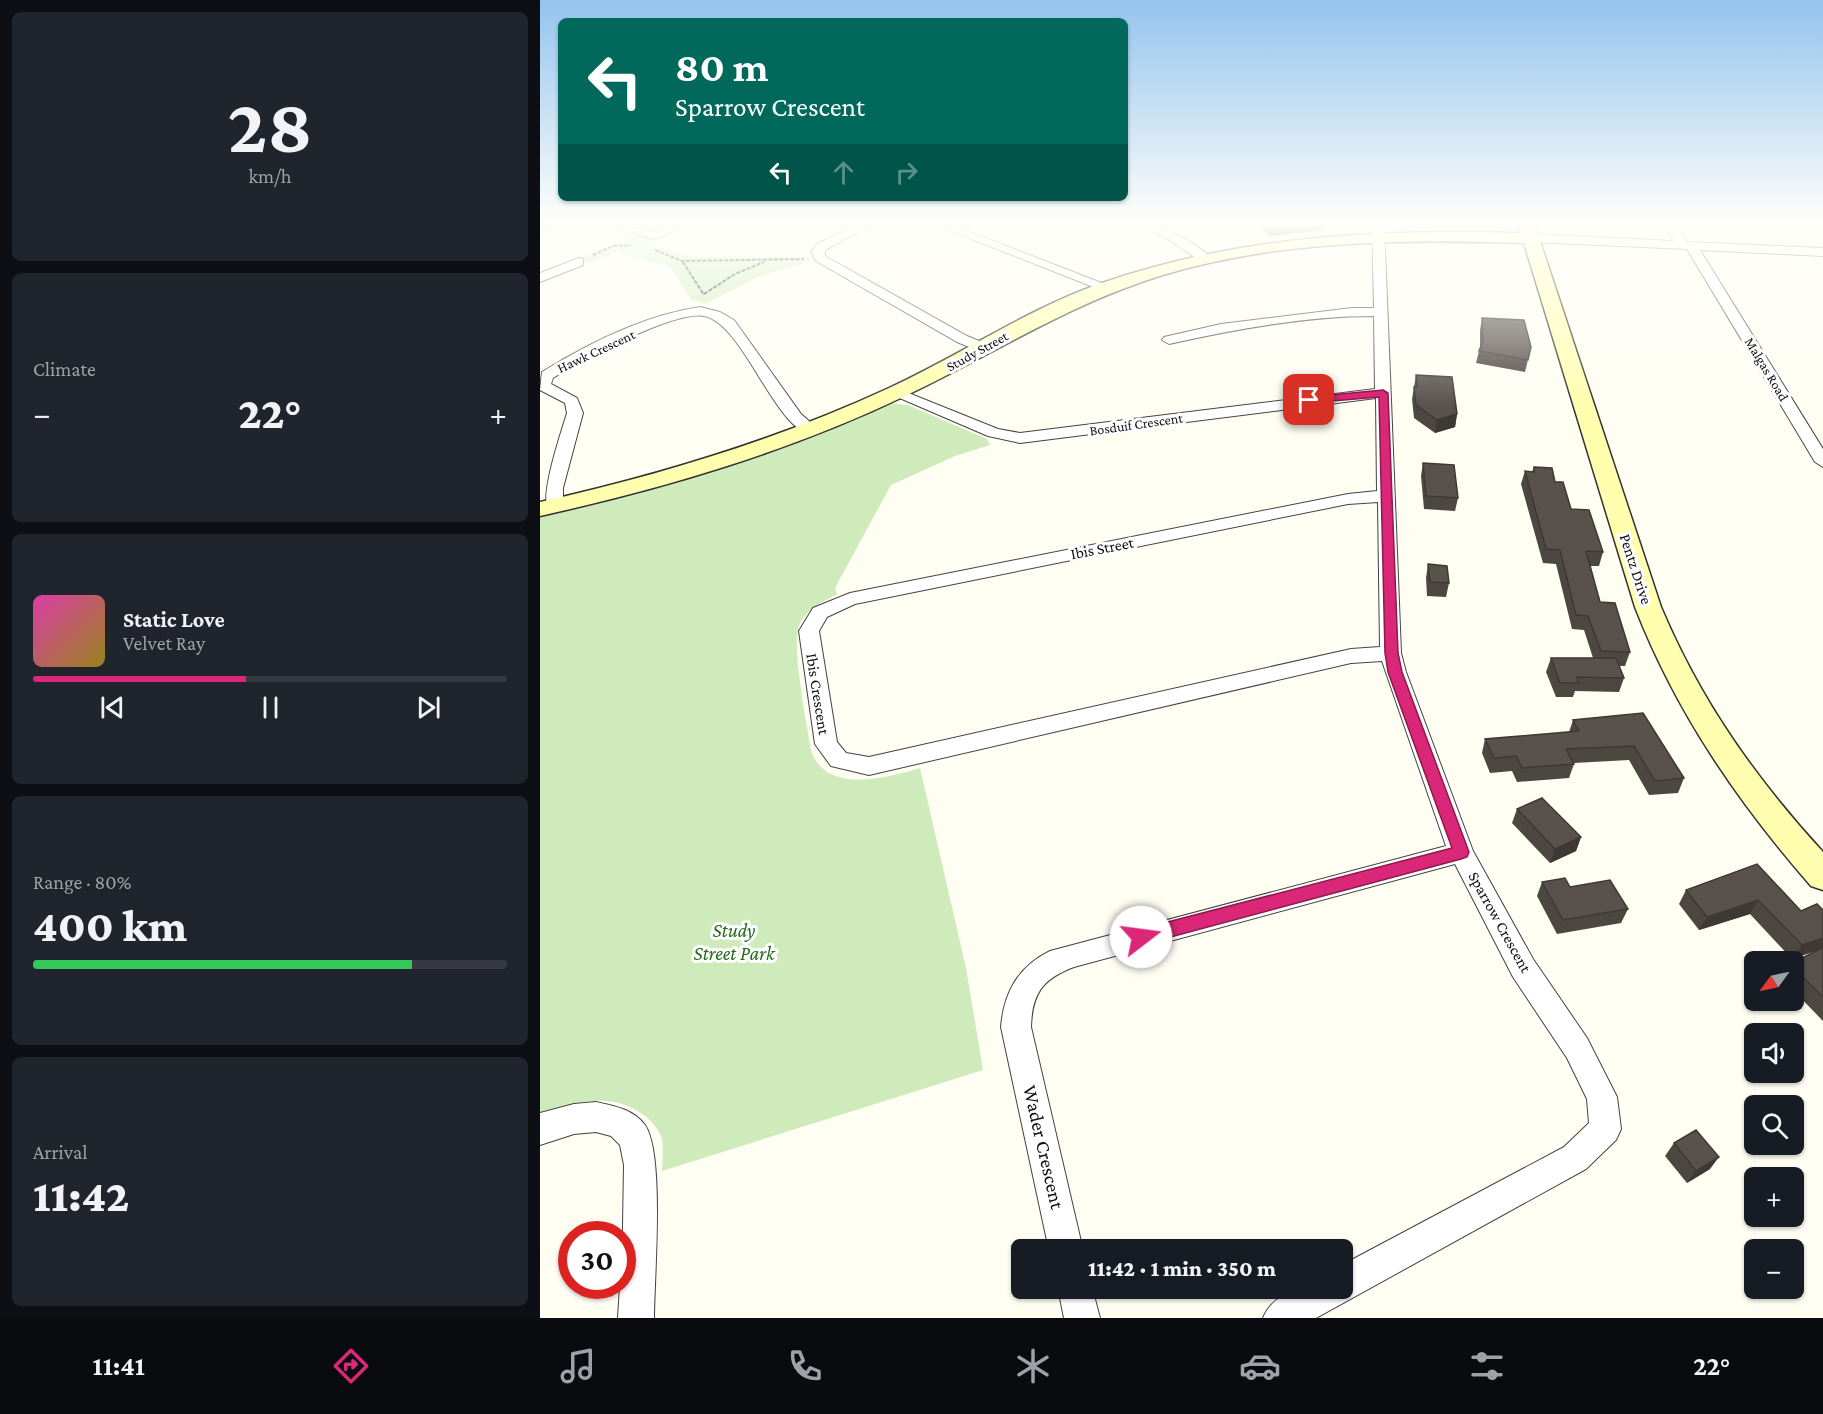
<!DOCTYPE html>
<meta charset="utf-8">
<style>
body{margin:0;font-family:"Crimson Pro",serif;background:#20242c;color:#f1f3f6;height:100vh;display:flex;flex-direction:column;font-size:22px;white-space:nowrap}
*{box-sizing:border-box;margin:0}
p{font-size:20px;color:#9ea1a6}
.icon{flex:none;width:33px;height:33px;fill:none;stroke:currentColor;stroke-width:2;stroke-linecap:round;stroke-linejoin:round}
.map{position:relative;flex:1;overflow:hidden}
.side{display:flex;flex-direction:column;gap:12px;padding:12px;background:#0d0f14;width:540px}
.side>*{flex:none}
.top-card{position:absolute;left:18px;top:18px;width:570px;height:183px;border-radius:9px;box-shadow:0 2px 4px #0004;background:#00695c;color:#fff;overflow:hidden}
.needle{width:39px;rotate:237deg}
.fabs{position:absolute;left:1204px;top:951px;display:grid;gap:12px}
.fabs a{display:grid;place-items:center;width:60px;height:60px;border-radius:9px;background:#171b24;box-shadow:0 2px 4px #0004;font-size:30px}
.speed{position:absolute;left:18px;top:1221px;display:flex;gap:12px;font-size:30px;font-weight:700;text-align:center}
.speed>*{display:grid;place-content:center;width:78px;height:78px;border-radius:50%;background:#171b24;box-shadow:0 2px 4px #0004;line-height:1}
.speed .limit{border:9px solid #d22;background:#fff;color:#111}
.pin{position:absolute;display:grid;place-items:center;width:51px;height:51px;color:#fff;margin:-26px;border-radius:12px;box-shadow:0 3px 9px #0006}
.me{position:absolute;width:66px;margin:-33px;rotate:75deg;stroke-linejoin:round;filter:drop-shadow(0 0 4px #0008)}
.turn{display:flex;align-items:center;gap:21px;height:126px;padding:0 18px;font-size:27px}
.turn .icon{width:78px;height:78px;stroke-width:2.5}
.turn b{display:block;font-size:42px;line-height:51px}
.lanes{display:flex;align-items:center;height:57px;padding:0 18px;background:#0003;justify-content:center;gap:30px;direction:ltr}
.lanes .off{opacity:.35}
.big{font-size:45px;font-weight:800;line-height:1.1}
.side .card{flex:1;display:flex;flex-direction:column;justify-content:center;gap:9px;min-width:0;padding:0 21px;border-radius:9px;background:#20242c}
.side .dial{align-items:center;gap:0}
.dial b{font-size:78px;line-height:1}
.song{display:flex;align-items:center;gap:18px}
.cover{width:72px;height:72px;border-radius:9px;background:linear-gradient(135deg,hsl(320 70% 55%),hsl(50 70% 35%))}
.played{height:6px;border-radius:3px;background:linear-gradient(90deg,#db2777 45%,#363941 45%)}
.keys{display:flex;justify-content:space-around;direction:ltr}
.heat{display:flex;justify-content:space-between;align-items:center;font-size:33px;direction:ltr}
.charge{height:9px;border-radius:4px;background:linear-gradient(90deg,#34c759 80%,#363941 0)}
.trip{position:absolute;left:471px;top:1239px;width:342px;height:60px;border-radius:9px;background:#171b24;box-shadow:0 2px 4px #0004;font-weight:800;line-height:60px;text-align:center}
.dock{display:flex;height:96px;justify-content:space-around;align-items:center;background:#090b0e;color:#9ea1a6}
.dock .icon{width:42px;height:42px}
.dock .active{color:#db2777}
.dock b{font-size:27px;color:#f1f3f6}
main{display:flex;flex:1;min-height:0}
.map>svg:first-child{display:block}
</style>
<main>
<section class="side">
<div class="card dial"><b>28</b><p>km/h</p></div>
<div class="card"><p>Climate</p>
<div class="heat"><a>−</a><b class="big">22°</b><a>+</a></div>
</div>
<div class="card">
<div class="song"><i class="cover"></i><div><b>Static Love</b><p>Velvet Ray</p></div></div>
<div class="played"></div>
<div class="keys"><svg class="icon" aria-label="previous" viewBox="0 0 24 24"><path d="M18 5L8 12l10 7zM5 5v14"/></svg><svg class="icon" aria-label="pause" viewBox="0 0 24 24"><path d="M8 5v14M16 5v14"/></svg><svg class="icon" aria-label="next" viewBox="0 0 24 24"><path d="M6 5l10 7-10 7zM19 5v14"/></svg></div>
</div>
<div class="card"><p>Range · 80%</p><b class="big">400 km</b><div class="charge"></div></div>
<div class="card"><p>Arrival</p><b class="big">11:42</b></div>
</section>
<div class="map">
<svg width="1283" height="1318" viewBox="0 0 1283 1318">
<rect width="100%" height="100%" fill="#fffef3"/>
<path fill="#d0ebbb" d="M99,234l19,5 -10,5 45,13h117l1,4 -53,16 -53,27 -14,-5 -21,-32 -53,-15 -28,11 -13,-4z
M351,403l17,2 79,34 3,6 -35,11 -64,29 -56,103 2,7c-16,7 -31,14 -38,31 -8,18 8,100 12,124 14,45 76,28 109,18l46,200 17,102 -321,101c0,-10 2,-23 0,-32 -3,-10 -12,-20 -20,-25 -32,-23 -68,-11 -102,-1v-598z"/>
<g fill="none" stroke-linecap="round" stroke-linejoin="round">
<g stroke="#434343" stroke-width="2">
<path id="street" d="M7,223h17l-24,9v-7z
M61,223c19,-1 38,9 53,8 15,-1 26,-9 43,-8l-43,16z
M321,223h14l-50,27v6l142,80 22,9v6h-10l-22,-9 -141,-81 -5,-9 6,-8z
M391,223h16l165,64 -1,3h-10z
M595,223c23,-1 61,19 77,36l-10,3 -37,-25z
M832,223h12l17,430 5,19 67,179 60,108 54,79 30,59 4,32 -5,11 -30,29 -270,149h-53c13,-32 50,-30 79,-30v-23l222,-118 25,-24 -2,-24 -20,-41 -54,-81 -58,-113 -381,103c-32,12 -42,27 -43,60l52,223h-34l-48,-223c3,-35 17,-60 49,-76l396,-105 -64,-185 -31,2 -482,112 -38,-9 -16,-22 -16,-113 14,-23 37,-15 498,-99 29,-3 -1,-93 -356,45 -32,-7 -100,-43 3,-3h10l97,39 22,4 355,-44 -1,-73c-68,0 -139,13 -205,28l-7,-4 2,-3 57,-13 131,-16h22zM838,502l2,145 -29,2 -482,108 -23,-4 -9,-11 -18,-111 8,-14 28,-13 493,-100z
M1123,223h12l12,19 136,6v8l-123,-6 123,199v18l-8,-5 -128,-213 -156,-7 -6,-4 6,-4 143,7z
M39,258l4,1v6l-43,17v-9z
M160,307l20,5 14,8 67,94 18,16 -2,3c-38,10 -72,-110 -113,-117 -29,-6 -124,45 -151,62l-2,6 26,14 6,15 -20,75v18l-3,4h-12c-8,-16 13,-77 19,-97l-2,-10 -25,-13 2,-18c47,-29 103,-57 158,-65z
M56,1102c18,4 37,7 49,23 20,29 9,153 9,193h-36l2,-32h2l2,-121 -4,-20 -9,-9 -15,-4 -22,2 -34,11v-32l34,-9z
M518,1288h34l8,30h-36z"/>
</g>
<g stroke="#323232" stroke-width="3">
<path id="secondary" d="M978,223h16l127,384c39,93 94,171 162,245v38l-12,-4c-74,-85 -135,-174 -176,-279l-111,-364c-120,-4 -245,-3 -361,32 -93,28 -171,80 -258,121 -117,56 -240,92 -365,120v-14c120,-27 237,-62 349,-114 72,-33 138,-79 213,-105 135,-47 278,-54 419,-50z"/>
</g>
<path stroke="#323232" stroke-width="2" stroke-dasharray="4 1.5" stroke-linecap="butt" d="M115,250l27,11 122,-2
M53,255l20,-9 18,-1
M143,262l21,33
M164,294l31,-20 29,-12"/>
<use href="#street" fill="#fff" fill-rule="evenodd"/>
<use href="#secondary" fill="#fffdae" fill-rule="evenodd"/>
</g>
<path fill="#4d4741" d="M716,223h70l-1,7 -56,6z
M942,318l49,29 -6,25 -49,-9 4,-16v-17z
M876,375l41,39 -2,13 -20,6 -21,-15 -2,-19z
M883,463l35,35 -3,13 -31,-2 -3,-33z
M994,467l21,15 16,27 32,43 -4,14h-9l10,36 30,50 -5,14h-6l5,12 -5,14 -44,-1 -2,6h-17l-10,-25 5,-14h42l-9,-28 -12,-1 -16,-65 -13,-1 -22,-79 4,-13 7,1z
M888,564l21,19 -3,14 -19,-1 -1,-18z
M1103,713l41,65 -6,15 -29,2 -20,-35 -55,3v1l-5,14 -52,4 -5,-11 -22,2 -8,-20 3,-14 84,-7 4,-12z
M977,809l64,28 -5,14 -26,12 -38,-40z
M1217,864l66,86v71l-29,-30v-23l28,-19 -30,10 -42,-45 -51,16 -20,-26 7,-14z
M1002,882l28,5 58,22 -7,14 -64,11 -20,-38z
M1134,1143l36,26 -23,14 -22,-27z"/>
<path fill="#3e3935" d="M758,223h28l-1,7 -56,6v-10z
M917,414l-2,13 -20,6 2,-13z
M1041,837l-5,14 -26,12 5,-14z
M1218,900l-8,14 -51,16 8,-13z
M1283,938v10l-31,11 10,-14z
M1179,1157l-9,12 -23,14 9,-12z"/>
<path fill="#59524c" stroke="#3e3935" stroke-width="1.5" d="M726,223h32l-29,3z
M942,318l42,2 7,27 -3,13 -49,-9 4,-10z
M876,375l36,2 5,37 -20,6 -21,-15 -2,-18h3z
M883,463l31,2 4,33 -32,-2z
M994,467l18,1 3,14h8l8,27 18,1 14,42 -17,-1 14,51 15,1 15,49 -29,-1 -13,-35 -12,-1 -16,-65 -14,-1 -21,-78 9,1z
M888,564l19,2 2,17 -19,-1z
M1011,658h65l8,20 -47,-1 1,6h-18z
M1103,713l41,65 -29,3 -21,-35 -68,3 8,15 -52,4 -6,-12 -22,2 -9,-19 94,-8 -6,-11z
M1002,798l39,39 -26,12 -38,-40z
M1217,864l44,47 16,-7 6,6v28l-21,7 -44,-45 -51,17 -21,-27z
M1025,878l5,9 40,-7 18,29 -65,11 -21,-38z
M1282,948l1,2v47l-29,-29v-6z
M1156,1130l23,27 -23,14 -22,-28z"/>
<linearGradient id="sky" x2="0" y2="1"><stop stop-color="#94c3ee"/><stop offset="0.55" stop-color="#fffffa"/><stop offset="1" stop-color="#fffffa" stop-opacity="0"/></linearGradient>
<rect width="1283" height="407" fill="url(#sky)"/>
<path fill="#db2777" stroke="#8e194d" stroke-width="1.5" d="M843,390l5,3 10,260 4,19 67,180 -2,5 -6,2 -320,86 -6,-3 -3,-5 3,-5 6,-3 311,-81 -64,-176 -3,-19 -6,-256 -70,6 -5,-3 5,-3z"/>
<g text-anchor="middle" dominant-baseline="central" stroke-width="6" stroke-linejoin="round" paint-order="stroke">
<g font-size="14" fill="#101010" stroke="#fff">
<text transform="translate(56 351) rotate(-25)">Hawk Crescent</text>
<text transform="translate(437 351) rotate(-29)">Study Street</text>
<text transform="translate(1227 369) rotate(59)">Malgas Road</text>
<text transform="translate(596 424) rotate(-8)">Bosduif Crescent</text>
</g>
<g font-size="16" fill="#101010" stroke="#fff">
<text transform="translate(562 548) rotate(-11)">Ibis Street</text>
<text transform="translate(1096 569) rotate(72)">Pentz Drive</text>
<text transform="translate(278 694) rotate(81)">Ibis Crescent</text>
<text transform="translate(960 922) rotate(61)">Sparrow Crescent</text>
</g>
<g font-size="20" font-style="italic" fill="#276a1e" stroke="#fff">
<text x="194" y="930">Study<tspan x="194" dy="23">Street Park</tspan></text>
</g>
<g font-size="20" fill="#101010" stroke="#fff">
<text transform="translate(504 1147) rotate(77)">Wader Crescent</text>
</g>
</g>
</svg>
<div class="fabs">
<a><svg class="needle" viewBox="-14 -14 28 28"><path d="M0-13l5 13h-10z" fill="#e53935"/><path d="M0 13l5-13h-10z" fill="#9ea1a6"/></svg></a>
<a><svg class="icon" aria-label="sound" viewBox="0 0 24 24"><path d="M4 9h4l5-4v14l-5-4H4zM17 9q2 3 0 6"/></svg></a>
<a><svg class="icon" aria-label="search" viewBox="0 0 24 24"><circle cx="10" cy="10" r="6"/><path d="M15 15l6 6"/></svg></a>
<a>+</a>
<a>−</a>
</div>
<div class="speed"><div class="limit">30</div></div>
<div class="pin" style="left:769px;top:400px;background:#d93025"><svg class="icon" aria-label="arrive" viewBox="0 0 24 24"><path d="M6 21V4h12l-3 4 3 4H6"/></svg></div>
<svg class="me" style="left:601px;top:937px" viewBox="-20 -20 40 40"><circle r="19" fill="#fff"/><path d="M0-13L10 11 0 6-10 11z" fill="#db2777"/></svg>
<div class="trip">11:42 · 1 min · 350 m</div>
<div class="top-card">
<div class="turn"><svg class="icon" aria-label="left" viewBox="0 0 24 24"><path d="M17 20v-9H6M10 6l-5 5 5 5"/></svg><div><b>80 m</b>Sparrow Crescent</div></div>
<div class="lanes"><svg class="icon" aria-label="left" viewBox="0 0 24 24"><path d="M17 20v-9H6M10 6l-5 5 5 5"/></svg><svg class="icon off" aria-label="ahead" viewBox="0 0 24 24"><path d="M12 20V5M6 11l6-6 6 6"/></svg><svg class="icon off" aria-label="right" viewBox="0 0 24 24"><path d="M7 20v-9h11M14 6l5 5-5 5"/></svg></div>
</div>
</div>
</main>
<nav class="dock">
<b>11:41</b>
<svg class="icon active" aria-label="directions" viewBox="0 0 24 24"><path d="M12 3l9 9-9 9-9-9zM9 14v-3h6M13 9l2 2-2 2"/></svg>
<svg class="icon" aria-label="music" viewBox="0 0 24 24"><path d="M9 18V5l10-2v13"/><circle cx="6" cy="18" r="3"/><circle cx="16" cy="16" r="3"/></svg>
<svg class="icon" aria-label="phone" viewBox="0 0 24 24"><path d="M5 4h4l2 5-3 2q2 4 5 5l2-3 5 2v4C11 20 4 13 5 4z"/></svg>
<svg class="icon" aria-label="climate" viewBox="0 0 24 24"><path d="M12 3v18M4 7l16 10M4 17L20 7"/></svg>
<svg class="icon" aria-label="car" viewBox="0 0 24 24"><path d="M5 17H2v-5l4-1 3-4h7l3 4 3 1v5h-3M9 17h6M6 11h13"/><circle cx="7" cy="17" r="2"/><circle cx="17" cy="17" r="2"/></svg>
<svg class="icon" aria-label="filters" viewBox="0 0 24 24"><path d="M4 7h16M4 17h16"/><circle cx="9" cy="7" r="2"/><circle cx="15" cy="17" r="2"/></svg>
<b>22°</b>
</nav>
